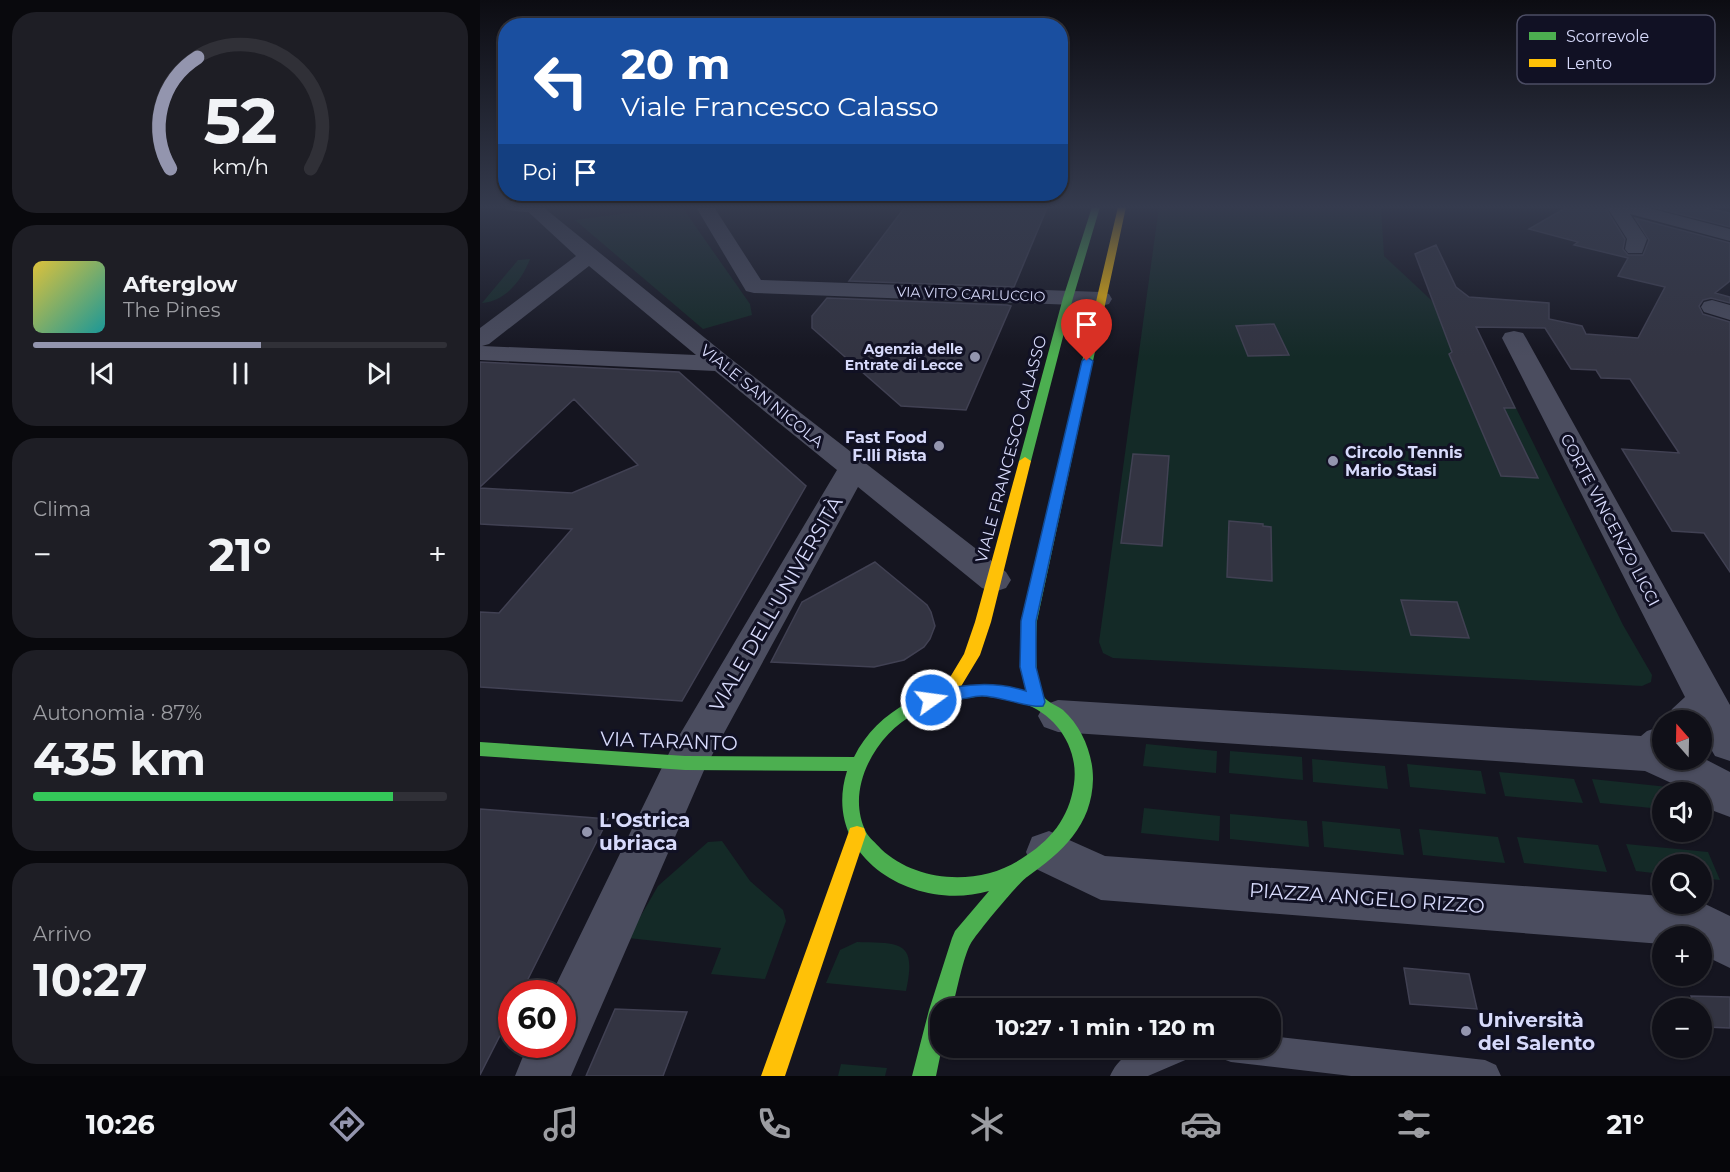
<!DOCTYPE html>
<html lang="it">
<meta charset="utf-8">
<style>
body{margin:0;font-family:Montserrat,sans-serif;background:#1e1e25;color:#f1f3f6;height:100vh;display:flex;flex-direction:column;font-size:22px;white-space:nowrap}
*{box-sizing:border-box;margin:0}
p{font-size:20px;color:#9c9da2}
.icon{flex:none;width:33px;height:33px;fill:none;stroke:currentColor;stroke-width:2;stroke-linecap:round;stroke-linejoin:round}
.map{position:relative;flex:1;overflow:hidden}
.side{display:flex;flex-direction:column;gap:12px;padding:12px;background:#09090d;width:480px}
.side>*{flex:none}
.hud{position:absolute;left:18px;top:18px;width:570px;height:183px;border-radius:24px;box-shadow:0 2px 4px #0004,0 0 0 2px #303037;background:#1a4fa0;color:#fff;overflow:hidden}
.needle{width:39px;rotate:340deg}
.fabs{position:absolute;left:1172px;top:710px;display:grid;gap:12px}
.fabs a{display:grid;place-items:center;width:60px;height:60px;border-radius:50%;background:#101018;box-shadow:0 2px 4px #0004,0 0 0 2px #303037;font-size:30px}
.speed{position:absolute;left:18px;top:980px;display:flex;gap:12px;font-size:30px;font-weight:700;text-align:center}
.speed>*{display:grid;place-content:center;width:78px;height:78px;border-radius:50%;background:#101018;box-shadow:0 2px 4px #0004,0 0 0 2px #303037;line-height:1}
.speed .limit{border:9px solid #d22;background:#fff;color:#111}
.pin{position:absolute;display:grid;place-items:center;width:51px;height:51px;color:#fff;margin:-62px -26px;border-radius:50% 50% 50% 0;rotate:-45deg;box-shadow:0 0 6px #0007}
.pin .icon{rotate:45deg}
.me{position:absolute;width:66px;margin:-33px;rotate:76deg;stroke-linejoin:round;filter:drop-shadow(0 0 4px #0008)}
.turn{display:flex;align-items:center;gap:21px;height:126px;padding:0 24px;font-size:27px}
.turn .icon{width:78px;height:78px;stroke-width:2.5}
.turn b{display:block;font-size:42px;line-height:51px}
.then{display:flex;align-items:center;height:57px;padding:0 24px;background:#0003;gap:12px;font-size:22px}
.big{font-size:45px;font-weight:700;line-height:1.1}
.side .card{flex:1;display:flex;flex-direction:column;justify-content:center;gap:9px;min-width:0;padding:0 21px;border-radius:24px;background:#1e1e25}
.side .dial{align-items:center;gap:0}
.dial svg{height:156px;overflow:visible;fill:none;stroke:#303037;stroke-width:7;stroke-linecap:round;text-anchor:middle}
.dial text{fill:#f1f3f6;stroke:none}
.song{display:flex;align-items:center;gap:18px}
.cover{width:72px;height:72px;border-radius:9px;background:linear-gradient(135deg,hsl(50 70% 55%),hsl(180 70% 35%))}
.played{height:6px;border-radius:3px;background:linear-gradient(90deg,#9395ae 55%,#303037 55%)}
.keys{display:flex;justify-content:space-around;direction:ltr}
.heat{display:flex;justify-content:space-between;align-items:center;font-size:33px;direction:ltr}
.charge{height:9px;border-radius:4px;background:linear-gradient(90deg,#34c759 87%,#303037 0)}
.trip{position:absolute;left:450px;top:998px;width:351px;height:60px;border-radius:24px;background:#101018;box-shadow:0 2px 4px #0004,0 0 0 2px #303037;font-weight:700;line-height:60px;text-align:center}
.dock{display:flex;height:96px;justify-content:space-around;align-items:center;background:#06060a;color:#9c9da2}
.dock .icon{width:42px;height:42px}
.dock .on{color:#9395ae}
.dock b{font-size:27px;color:#f1f3f6}
main{display:flex;flex:1;min-height:0}
.map>svg:first-child{display:block}
</style>
<main>
<section class="side">
<div class="card dial"><svg viewBox="0 0 100 80">
<path d="M14 69A42 42 0 1 1 86 69"/>
<path d="M14 69A42 42 0 0 1 28 12" stroke="#9395ae"/>
<text x="50" y="56" font-size="32" font-weight="700">52</text>
<text x="50" y="72" font-size="11">km/h</text>
</svg></div>
<div class="card">
<div class="song"><i class="cover"></i><div><b>Afterglow</b><p>The Pines</p></div></div>
<div class="played"></div>
<div class="keys"><svg class="icon" aria-label="previous" viewBox="0 0 24 24"><path d="M18 5L8 12l10 7zM5 5v14"/></svg><svg class="icon" aria-label="pause" viewBox="0 0 24 24"><path d="M8 5v14M16 5v14"/></svg><svg class="icon" aria-label="next" viewBox="0 0 24 24"><path d="M6 5l10 7-10 7zM19 5v14"/></svg></div>
</div>
<div class="card"><p>Clima</p>
<div class="heat"><a>−</a><b class="big">21°</b><a>+</a></div>
</div>
<div class="card"><p>Autonomia · 87%</p><b class="big">435 km</b><div class="charge"></div></div>
<div class="card"><p>Arrivo</p><b class="big">10:27</b></div>
</section>
<div class="map">
<svg width="1250" height="1076" viewBox="0 0 1250 1076">
<rect width="100%" height="100%" fill="#151520"/>
<path fill="#142a27" d="M193,207h9l68,97 2,11 -49,14 -128,-109z
M679,207h222l3,49 76,71h16l147,298 29,50 -1,7 -9,4 -529,-28 -10,-5 -4,-11z
M50,259c-8,21 -25,43 -48,44l36,-43z
M666,744l71,7 -1,22 -73,-7z
M750,751l72,6 1,23 -74,-7z
M832,759l73,7 3,23 -75,-7z
M927,764l74,7 5,23 -76,-7z
M1019,772l75,7 9,24 -78,-7z
M1112,779l76,8 2,5h-8v17l-62,-6z
M664,808l76,8 -1,25 -78,-8z
M750,814l77,7 2,26 -79,-8z
M842,821l78,8 4,26 -80,-8z
M939,829l79,8 7,26 -82,-8z
M1037,837l81,8 9,27 -83,-9z
M242,841l28,40 33,29 3,11 -21,58 -54,-5 10,-26 -93,-10 30,-52 50,-44z
M1146,844l82,8 12,28 -19,-2v-14h-39v10l-26,-3z
M377,942c44,1 60,-1 49,49l-80,-8 14,-33z
M361,1064l46,4 -2,8h-47z"/>
<path fill="#333442" stroke="#414153" stroke-width="1.5" d="M425,207h114l28,1 -33,79 -165,-6z
M1087,207h38l20,32 -2,10 5,6h15l6,-15 -14,-22 95,25v38l-15,12 15,4v6l-19,-5 -8,2 -4,6 4,8 27,8v250l-26,-39 -32,-2 -50,-82 57,4 -49,-74 -29,-1 -5,-8 -25,-1 -26,-41 -69,-1 39,81h-11l34,70 -37,-2 -52,-122 3,-2 -37,-98 21,-9 20,42 13,10 80,6v16l33,7 4,8 52,4 27,-51 -47,-11 10,-18 -54,-13 4,-3 -49,-13z
M1172,207h50l28,6v14z
M347,298l180,7 4,1 -45,104 -65,-4 -89,-78v-12z
M794,324l15,31 -41,1 -12,-30z
M0,362l199,10 127,114 -124,215 -202,-14v-75l19,1 73,-84 -92,-5v-36l92,5 66,-28 -64,-66 -94,88z
M653,454l36,2 -7,90 -41,-3z
M749,521l34,3v2l8,1 1,54 -45,-4z
M395,562l52,43 4,7 4,14 -5,13 -6,8 -20,13 -30,7 -103,-5 31,-60z
M921,600l56,2 12,36 -58,-3z
M0,809l128,10 -87,174h-9v19l-32,63z
M924,968l65,6 8,35 -67,-5z
M1211,996l39,1v31l-25,-1 -4,-8v-11h-5z
M135,1009l72,3 -24,64h-77z"/>
<g fill="none" stroke-linecap="round" stroke-linejoin="round">
<path fill="#4b4d5f" fill-rule="evenodd" d="M22,207h36l3,2c-8,5 -31,3 -39,-2z
M790,1036l215,24 11,5 5,11h-150l-120,-14 -11,-4 -4,-11h54z
M663,1047h51l-4,11 -42,18h-38c8,-17 17,-22 33,-29z"/>
<path fill="#4b4d5f" fill-rule="evenodd" d="M43,207h20l188,152 275,213 5,8 -5,8 -12,4 -12,-4 -124,-101 -153,281 -134,308h-56l13,-32h34v-51h-10l118,-242 167,-281 -122,-99 -235,-11v-32l96,-72zM109,266l107,89 -214,-9 7,-2z
M216,207h18l47,73 340,12 8,2 3,5 -3,5 -8,2 -347,-13 -8,-2 -3,-5z
M1127,207h38l85,22v12l-100,-27 17,25 -5,14h-14l-3,-4 2,-10z
M1232,300l18,5v15l-26,-8 -3,-5 3,-5z
M1034,331l9,2 3,5 204,367v56l-15,-5 -14,-24v-12h-35l6,-11 13,-12 -183,-359 3,-5z
M578,700l583,36 6,-5 15,-5v33l39,-2 29,15v45l-16,-6 -13,-11v-8h-10l-46,-21 -587,-39 -14,-5 -6,-11 6,-11z
M569,831l56,25 557,40v7l39,-1 29,14v52l-29,-14v-18h-39v8l-561,-44 -69,-33 -6,-15 6,-15z"/>
<path fill="#4caf50" fill-rule="evenodd" d="M612,207h8l-27,91 -42,163 -2,3h-8l-2,-3 44,-163z
M617,316l5,3 -65,302c-1,18 -3,62 7,76 3,5 14,9 19,13 19,17 30,44 30,69 -1,47 -31,73 -66,98 -8,5 -50,56 -56,66 -8,14 -14,48 -19,65h-12v39h2l-6,29h-24l17,-66 23,-72 3,-7 34,-40c-76,22 -169,-35 -142,-120l-162,-1 -205,-14v-14l205,14 169,1c31,-62 108,-84 172,-66l-6,-24 1,-46 71,-302zM502,696c13,2 28,3 40,7 35,11 57,46 52,81 -5,35 -24,57 -53,75 -41,27 -104,24 -140,-10 -5,-6 -12,-11 -15,-17 -22,-44 11,-99 50,-119 21,-11 43,-14 66,-17z"/>
<path fill="#ffc107" fill-rule="evenodd" d="M638,207h8l-24,112 -5,3 -5,-3z
M545,457l6,4 -40,161 -11,33 -26,43 -6,2 -6,-2 -2,-4 24,-40 11,-32 44,-161z
M377,826l7,2 2,6 -81,242h-24l87,-242 2,-6z"/>
</g>
<linearGradient id="sky" x2="0" y2="1"><stop stop-color="#0c0c12"/><stop offset="0.58" stop-color="#353b4e"/><stop offset="1" stop-color="#353b4e" stop-opacity="0"/></linearGradient>
<rect width="1250" height="357" fill="url(#sky)"/>
<path fill="#1a73e8" stroke="#114b97" stroke-width="1.5" d="M607,357l6,4 -57,260v46l9,35 -2,4c-10,3 -45,-10 -61,-10 -14,0 -48,11 -57,8l-2,-4 2,-5c33,-11 67,-15 101,-4l-6,-24 1,-46 61,-260z"/>
<g fill="#9395ae" stroke="#111124" stroke-width="2">
<circle cx="495" cy="357" r="6"/>
<circle cx="459" cy="446" r="6"/>
<circle cx="853" cy="461" r="6"/>
<circle cx="107" cy="832" r="6"/>
<circle cx="986" cy="1031" r="6"/>
</g>
<g text-anchor="middle" dominant-baseline="central" stroke-width="6" stroke-linejoin="round" paint-order="stroke">
<g font-size="14" fill="#d7dafb" stroke="#111124">
<text transform="translate(491 294) rotate(2)">VIA VITO CARLUCCIO</text>
</g>
<g font-size="14" font-weight="bold" fill="#d7dafb" stroke="#111124" text-anchor="end">
<text x="483" y="349">Agenzia delle<tspan x="483" dy="16">Entrate di Lecce</tspan></text>
</g>
<g font-size="16" fill="#d7dafb" stroke="#111124">
<text transform="translate(282 396) rotate(39)">VIALE SAN NICOLA</text>
<text transform="translate(531 449) rotate(-75)">VIALE FRANCESCO CALASSO</text>
<text transform="translate(1130 520) rotate(62)">CORTE VINCENZO LICCI</text>
</g>
<g font-size="16" font-weight="bold" fill="#d7dafb" stroke="#111124" text-anchor="end">
<text x="447" y="437">Fast Food<tspan x="447" dy="18">F.lli Rista</tspan></text>
<text x="865" y="452" text-anchor="start">Circolo Tennis<tspan x="865" dy="18">Mario Stasi</tspan></text>
</g>
<g font-size="20" fill="#d7dafb" stroke="#111124">
<text transform="translate(296 604) rotate(-60)">VIALE DELL'UNIVERSITÀ</text>
<text transform="translate(189 741) rotate(2)">VIA TARANTO</text>
<text transform="translate(887 898) rotate(4)">PIAZZA ANGELO RIZZO</text>
</g>
<g font-size="20" font-weight="bold" fill="#d7dafb" stroke="#111124" text-anchor="start">
<text x="119" y="820">L'Ostrica<tspan x="119" dy="23">ubriaca</tspan></text>
<text x="998" y="1020">Università<tspan x="998" dy="23">del Salento</tspan></text>
</g>
</g>
<rect x="1037" y="15" width="198" height="69" rx="9" fill="#111124" stroke="#4c4d64" stroke-width="1.5"/>
<rect x="1049" y="32" width="27" height="8" fill="#4caf50"/>
<rect x="1049" y="59" width="27" height="8" fill="#ffc107"/>
<g font-size="16" fill="#d7dafb">
<text x="1086" y="42">Scorrevole</text>
<text x="1086" y="69">Lento</text>
</g>
</svg>
<div class="fabs">
<a><svg class="needle" viewBox="-14 -14 28 28"><path d="M0-13l5 13h-10z" fill="#e53935"/><path d="M0 13l5-13h-10z" fill="#9c9da2"/></svg></a>
<a><svg class="icon" aria-label="sound" viewBox="0 0 24 24"><path d="M4 9h4l5-4v14l-5-4H4zM17 9q2 3 0 6"/></svg></a>
<a><svg class="icon" aria-label="search" viewBox="0 0 24 24"><circle cx="10" cy="10" r="6"/><path d="M15 15l6 6"/></svg></a>
<a>+</a>
<a>−</a>
</div>
<div class="speed"><div class="limit">60</div></div>
<div class="pin" style="left:607px;top:361px;background:#d93025"><svg class="icon" aria-label="arrive" viewBox="0 0 24 24"><path d="M6 21V4h12l-3 4 3 4H6"/></svg></div>
<svg class="me" style="left:451px;top:700px" viewBox="-20 -20 40 40"><circle r="17" fill="#1a73e8" stroke="#fff" stroke-width="3"/><path d="M0-11L8 9 0 5-8 9z" fill="#fff"/></svg>
<div class="trip">10:27 · 1 min · 120 m</div>
<div class="hud">
<div class="turn"><svg class="icon" aria-label="left" viewBox="0 0 24 24"><path d="M17 20v-9H6M10 6l-5 5 5 5"/></svg><div><b>20 m</b>Viale Francesco Calasso</div></div>
<div class="then">Poi<svg class="icon" aria-label="arrive" viewBox="0 0 24 24"><path d="M6 21V4h12l-3 4 3 4H6"/></svg></div>
</div>
</div>
</main>
<nav class="dock">
<b>10:26</b>
<svg class="icon on" aria-label="directions" viewBox="0 0 24 24"><path d="M12 3l9 9-9 9-9-9zM9 14v-3h6M13 9l2 2-2 2"/></svg>
<svg class="icon" aria-label="music" viewBox="0 0 24 24"><path d="M9 18V5l10-2v13"/><circle cx="6" cy="18" r="3"/><circle cx="16" cy="16" r="3"/></svg>
<svg class="icon" aria-label="phone" viewBox="0 0 24 24"><path d="M5 4h4l2 5-3 2q2 4 5 5l2-3 5 2v4C11 20 4 13 5 4z"/></svg>
<svg class="icon" aria-label="climate" viewBox="0 0 24 24"><path d="M12 3v18M4 7l16 10M4 17L20 7"/></svg>
<svg class="icon" aria-label="car" viewBox="0 0 24 24"><path d="M5 17H2v-5l4-1 3-4h7l3 4 3 1v5h-3M9 17h6M6 11h13"/><circle cx="7" cy="17" r="2"/><circle cx="17" cy="17" r="2"/></svg>
<svg class="icon" aria-label="filters" viewBox="0 0 24 24"><path d="M4 7h16M4 17h16"/><circle cx="9" cy="7" r="2"/><circle cx="15" cy="17" r="2"/></svg>
<b>21°</b>
</nav>
